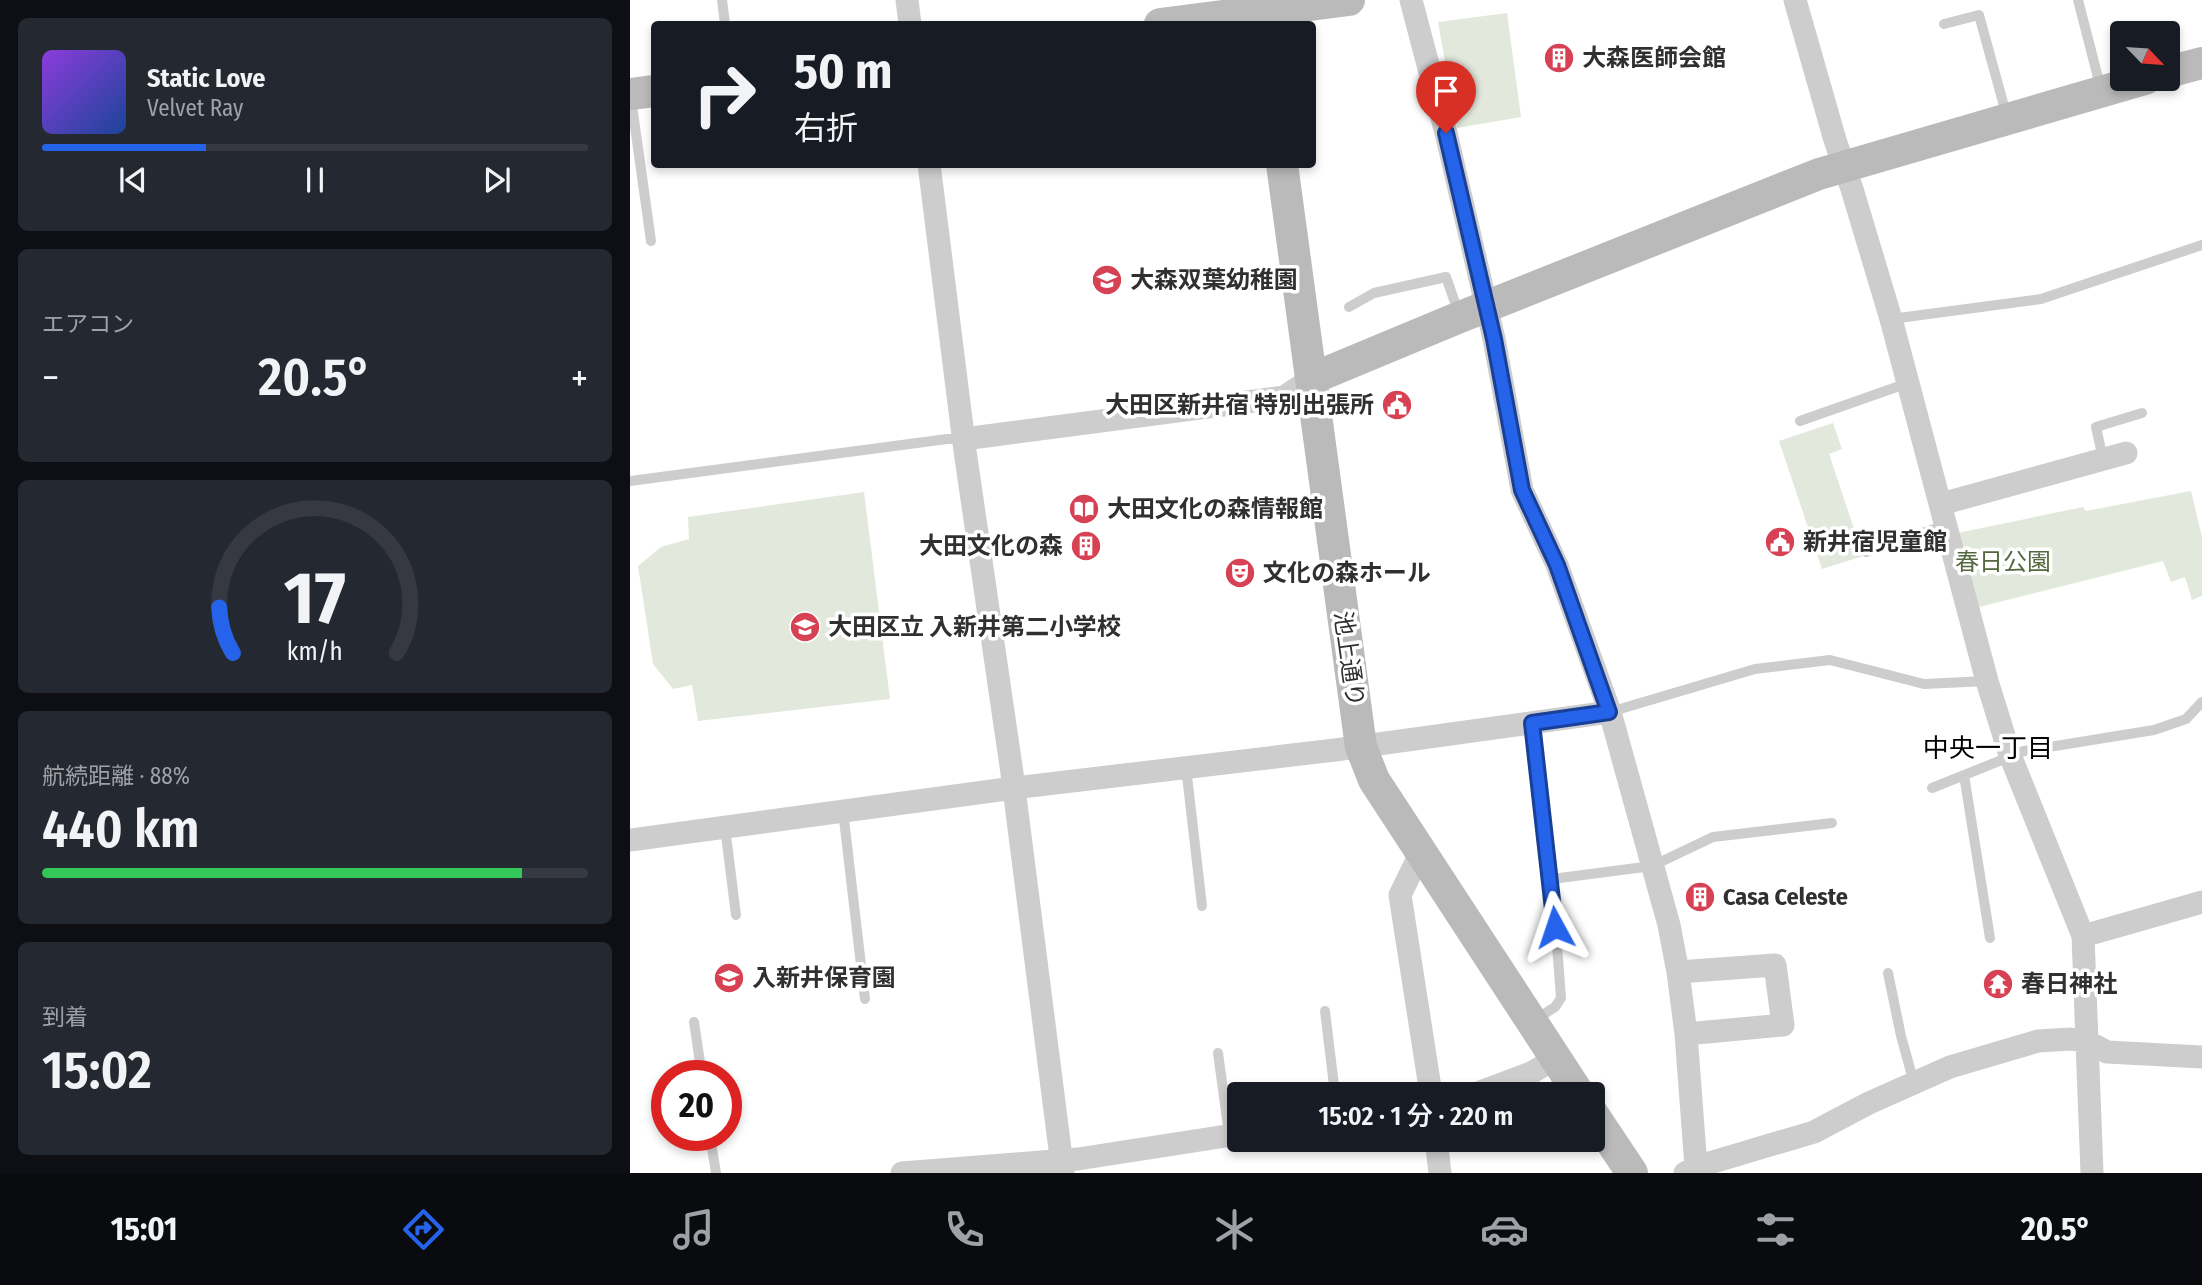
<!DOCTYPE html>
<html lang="ja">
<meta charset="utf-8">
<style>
body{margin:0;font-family:"Fira Sans Condensed","Noto Sans JP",sans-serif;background:#242831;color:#f1f3f6;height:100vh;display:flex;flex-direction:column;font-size:26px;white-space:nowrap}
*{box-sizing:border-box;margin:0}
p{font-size:23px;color:#9ea1a6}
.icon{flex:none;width:38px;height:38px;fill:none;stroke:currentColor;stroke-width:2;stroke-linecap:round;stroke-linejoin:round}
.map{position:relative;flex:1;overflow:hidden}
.side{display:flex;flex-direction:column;gap:18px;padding:18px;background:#0d0f14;width:630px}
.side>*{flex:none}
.top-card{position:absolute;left:21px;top:21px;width:665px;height:147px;border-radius:7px;box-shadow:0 4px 10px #0003;background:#171b24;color:#f1f3f6;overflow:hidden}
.needle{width:46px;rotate:115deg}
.controls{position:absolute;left:1480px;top:21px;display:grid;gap:14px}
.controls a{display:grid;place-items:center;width:70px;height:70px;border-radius:7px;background:#171b24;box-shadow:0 4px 10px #0003;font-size:35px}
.speed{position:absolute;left:21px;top:1060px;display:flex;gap:14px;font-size:35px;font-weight:700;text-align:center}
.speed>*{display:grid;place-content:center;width:91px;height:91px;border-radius:50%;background:#171b24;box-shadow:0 4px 10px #0003;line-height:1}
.speed .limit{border:10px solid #d22;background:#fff;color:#111}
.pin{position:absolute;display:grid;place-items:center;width:60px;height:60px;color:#fff;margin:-72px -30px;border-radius:50% 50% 50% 0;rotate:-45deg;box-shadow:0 0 7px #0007}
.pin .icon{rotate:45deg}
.me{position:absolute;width:77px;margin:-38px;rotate:355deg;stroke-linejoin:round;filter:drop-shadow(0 0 5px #0008)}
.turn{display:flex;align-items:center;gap:24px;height:147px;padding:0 28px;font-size:32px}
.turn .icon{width:91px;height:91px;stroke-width:2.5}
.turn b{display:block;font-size:49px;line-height:60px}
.big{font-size:52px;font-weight:600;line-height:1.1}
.side .card{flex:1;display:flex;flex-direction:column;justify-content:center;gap:10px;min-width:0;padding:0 24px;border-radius:10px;background:#242831}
.side .dial{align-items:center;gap:0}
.dial svg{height:182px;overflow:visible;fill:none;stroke:#363941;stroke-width:7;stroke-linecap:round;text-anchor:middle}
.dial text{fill:#f1f3f6;stroke:none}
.song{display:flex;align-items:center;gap:21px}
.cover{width:84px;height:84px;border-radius:10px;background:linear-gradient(135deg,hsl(270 70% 55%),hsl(220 70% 35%))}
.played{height:7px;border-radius:4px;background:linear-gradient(90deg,#2563eb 30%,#363941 30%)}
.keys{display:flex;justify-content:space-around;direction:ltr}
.heat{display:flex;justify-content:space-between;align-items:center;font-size:38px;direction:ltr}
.charge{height:10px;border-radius:5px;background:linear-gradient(90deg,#34c759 88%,#363941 0)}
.trip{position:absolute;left:597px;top:1082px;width:378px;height:70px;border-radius:7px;background:#171b24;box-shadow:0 4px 10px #0003;font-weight:600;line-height:70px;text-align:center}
.dock{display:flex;height:112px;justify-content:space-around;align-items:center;background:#090b0e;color:#9ea1a6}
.dock .icon{width:49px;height:49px}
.dock .selected{color:#2563eb}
.dock b{font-size:32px;color:#f1f3f6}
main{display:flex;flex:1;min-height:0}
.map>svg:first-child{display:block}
</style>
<main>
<section class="side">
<div class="card">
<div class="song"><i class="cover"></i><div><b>Static Love</b><p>Velvet Ray</p></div></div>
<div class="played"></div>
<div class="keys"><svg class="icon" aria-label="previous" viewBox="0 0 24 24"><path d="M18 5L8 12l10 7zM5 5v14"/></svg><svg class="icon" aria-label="pause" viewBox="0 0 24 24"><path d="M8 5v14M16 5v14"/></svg><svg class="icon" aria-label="next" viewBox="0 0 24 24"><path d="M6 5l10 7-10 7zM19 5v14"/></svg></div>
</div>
<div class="card"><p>エアコン</p>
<div class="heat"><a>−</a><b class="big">20.5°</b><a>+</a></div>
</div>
<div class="card dial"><svg viewBox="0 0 100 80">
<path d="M14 69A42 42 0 1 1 86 69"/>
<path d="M14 69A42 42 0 0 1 8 49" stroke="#2563eb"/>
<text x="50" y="56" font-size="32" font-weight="700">17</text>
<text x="50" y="72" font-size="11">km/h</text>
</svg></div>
<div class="card"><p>航続距離 · 88%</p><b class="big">440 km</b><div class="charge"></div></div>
<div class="card"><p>到着</p><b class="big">15:02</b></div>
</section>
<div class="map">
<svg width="1572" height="1173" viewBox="0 0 1572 1173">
<rect width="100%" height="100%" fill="#fff"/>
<path fill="#e3e8dc" d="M877,13l14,104 -64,11 -19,-106z
M1203,423l9,26 -13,5 34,102 -41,13 -43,-128z
M1561,491l11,46v59l-10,4 -7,-23 -14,5 -8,-21 -188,47 -22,-74 130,-27 3,4z
M234,492l26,207 -192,22 -6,-36 -19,4 -20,-25 -15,-98 23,-19 28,-8 -1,-22z"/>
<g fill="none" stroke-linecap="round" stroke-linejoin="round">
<path stroke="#cdcdcd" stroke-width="10" d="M92,0l3,24
M1448,0l23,89
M1314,24l35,-9 28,102
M1,98l20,143
M719,307l25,-14 72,-16 13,37
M1261,319l150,-20 161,-54
M1170,421l108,-38
M1473,459l-7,-32 46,-14
M0,481l317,-42h17
M1236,552l80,-27
M980,712l145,-43 75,-9 94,24 63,-3
M902,723l20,156 9,119 -6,9 -20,13
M556,767l16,139
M1334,775l26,163
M1302,788l92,-37 130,-21 32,-11 16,-17
M213,811l22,188
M95,827l11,88
M922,879l100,-13 61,-29 119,-14
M1258,973l13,63 13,47
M695,1011l10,83
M64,1022l8,54
M588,1053l10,73 3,9
M80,1136l6,37"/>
<path stroke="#cdcdcd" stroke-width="23" d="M277,0l3,24
M781,0l35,133 48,206 28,151 35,75 53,147 59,213 9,47 8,62 10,133
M1165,0l40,140 17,49 39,130 96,362 23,74 73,181 9,237
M299,164l36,287 47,322 51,400
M334,439l320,-42 27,-18
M1311,504l185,-51
M0,840l384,-52 321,-38 275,-38
M791,852l-21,43 31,199
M1453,936l119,-34
M1048,972l97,-7 8,60 -97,9
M845,1094l56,-21 25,-15
M806,1139l4,34
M272,1173l176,-14 161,-25
M1055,1173l11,-6 118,-35 55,-29 81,-36 88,-26 33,-2 17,3 19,10 95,5"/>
<path stroke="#bababa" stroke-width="32" d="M530,24l189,-24
M1538,72l34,-9
M0,94l24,-3
M652,164l79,583 13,33 205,314
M681,379l149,-62 359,-143 326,-95
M962,1113l40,60"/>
</g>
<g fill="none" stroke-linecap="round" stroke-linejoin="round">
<g stroke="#184099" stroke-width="18">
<path id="route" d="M816,133l48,206 28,151 35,75 52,147 -77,11 23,204"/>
</g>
<use href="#route" stroke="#2563eb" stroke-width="12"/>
</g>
<defs>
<g id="building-disc" transform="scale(1.575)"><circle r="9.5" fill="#d74154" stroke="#fff"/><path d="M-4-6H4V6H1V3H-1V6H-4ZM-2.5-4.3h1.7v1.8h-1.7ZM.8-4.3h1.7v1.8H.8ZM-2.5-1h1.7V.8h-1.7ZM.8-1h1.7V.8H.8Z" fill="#fff"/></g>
<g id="school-disc" transform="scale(1.575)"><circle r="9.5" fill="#d74154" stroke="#fff"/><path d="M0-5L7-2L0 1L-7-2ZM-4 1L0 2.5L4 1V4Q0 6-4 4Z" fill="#fff"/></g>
<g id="civic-disc" transform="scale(1.575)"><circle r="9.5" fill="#d74154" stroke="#fff"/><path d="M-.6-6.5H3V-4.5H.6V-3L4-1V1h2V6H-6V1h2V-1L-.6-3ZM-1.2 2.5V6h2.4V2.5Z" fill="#fff"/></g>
<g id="library-disc" transform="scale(1.575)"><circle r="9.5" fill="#d74154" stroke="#fff"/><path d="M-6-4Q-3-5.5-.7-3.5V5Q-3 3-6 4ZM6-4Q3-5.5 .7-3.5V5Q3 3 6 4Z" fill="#fff"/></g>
<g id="theatre-disc" transform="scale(1.575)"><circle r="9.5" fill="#d74154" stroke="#fff"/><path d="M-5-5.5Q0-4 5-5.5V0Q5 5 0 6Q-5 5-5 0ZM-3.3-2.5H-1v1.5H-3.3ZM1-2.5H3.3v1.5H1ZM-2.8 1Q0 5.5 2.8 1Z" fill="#fff"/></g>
<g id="temple-disc" transform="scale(1.575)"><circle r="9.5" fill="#d74154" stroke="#fff"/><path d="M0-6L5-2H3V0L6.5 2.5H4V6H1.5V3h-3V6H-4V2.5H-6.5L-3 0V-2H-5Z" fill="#fff"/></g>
</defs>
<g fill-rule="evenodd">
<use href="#building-disc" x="929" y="58"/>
<use href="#school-disc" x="477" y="280"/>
<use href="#civic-disc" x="767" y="405"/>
<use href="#library-disc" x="454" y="509"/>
<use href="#civic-disc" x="1150" y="542"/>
<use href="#building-disc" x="456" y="546"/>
<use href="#theatre-disc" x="610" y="573"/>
<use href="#school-disc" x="175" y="627"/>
<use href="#building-disc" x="1070" y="897"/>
<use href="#school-disc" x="99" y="978"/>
<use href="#temple-disc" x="1368" y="984"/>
</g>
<g text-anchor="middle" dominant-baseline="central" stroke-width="7" stroke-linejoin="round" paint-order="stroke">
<g font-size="24" font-weight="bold" fill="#303030" stroke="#fff" text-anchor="start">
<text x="952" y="58">大森医師会館</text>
<text x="500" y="280">大森双葉幼稚園</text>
<text x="744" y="405" text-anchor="end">大田区新井宿 特別出張所</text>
<text x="477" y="509">大田文化の森情報館</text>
<text x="1173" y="542">新井宿児童館</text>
<text x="433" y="546" text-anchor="end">大田文化の森</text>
<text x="633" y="573">文化の森ホール</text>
<text x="198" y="627">大田区立 入新井第二小学校</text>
<text x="1093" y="897">Casa Celeste</text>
<text x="122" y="978">入新井保育園</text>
<text x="1391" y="984">春日神社</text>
</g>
<g font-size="24" fill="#556840" stroke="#fff">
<text x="1373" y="562">春日公園</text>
</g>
<g font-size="24" fill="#303030" stroke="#fff">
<text transform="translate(719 659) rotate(82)">池上通り</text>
</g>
<g font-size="26" fill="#000" stroke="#fff">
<text x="1358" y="748">中央一丁目</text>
</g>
</g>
</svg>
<div class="controls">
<a><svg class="needle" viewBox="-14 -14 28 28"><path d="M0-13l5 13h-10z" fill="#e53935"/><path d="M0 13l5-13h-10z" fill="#9ea1a6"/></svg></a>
</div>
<div class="speed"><div class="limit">20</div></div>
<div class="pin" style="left:816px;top:133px;background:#d93025"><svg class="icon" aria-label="arrive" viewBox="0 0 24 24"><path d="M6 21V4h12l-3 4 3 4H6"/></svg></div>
<svg class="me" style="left:925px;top:927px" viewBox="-20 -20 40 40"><path d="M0-17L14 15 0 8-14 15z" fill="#2563eb" stroke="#fff" stroke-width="4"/></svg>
<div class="trip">15:02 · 1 分 · 220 m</div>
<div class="top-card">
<div class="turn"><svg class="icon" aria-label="right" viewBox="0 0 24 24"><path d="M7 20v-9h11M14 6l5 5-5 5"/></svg><div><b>50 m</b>右折</div></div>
</div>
</div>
</main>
<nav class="dock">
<b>15:01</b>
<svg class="icon selected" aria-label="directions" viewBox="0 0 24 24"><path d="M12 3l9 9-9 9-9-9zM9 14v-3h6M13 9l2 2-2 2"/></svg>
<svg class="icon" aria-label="music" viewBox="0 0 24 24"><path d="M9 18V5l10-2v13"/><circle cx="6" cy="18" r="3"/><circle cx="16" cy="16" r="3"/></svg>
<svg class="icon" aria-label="phone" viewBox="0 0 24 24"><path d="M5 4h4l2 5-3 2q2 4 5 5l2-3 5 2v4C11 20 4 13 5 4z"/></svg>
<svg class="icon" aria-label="climate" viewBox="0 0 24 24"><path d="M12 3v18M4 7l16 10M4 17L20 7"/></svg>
<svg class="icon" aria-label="car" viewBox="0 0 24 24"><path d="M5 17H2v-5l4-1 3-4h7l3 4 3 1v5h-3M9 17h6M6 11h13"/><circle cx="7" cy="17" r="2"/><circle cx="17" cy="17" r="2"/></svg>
<svg class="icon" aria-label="filters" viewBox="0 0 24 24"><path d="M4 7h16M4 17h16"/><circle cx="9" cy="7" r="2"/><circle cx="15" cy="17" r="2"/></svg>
<b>20.5°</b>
</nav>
